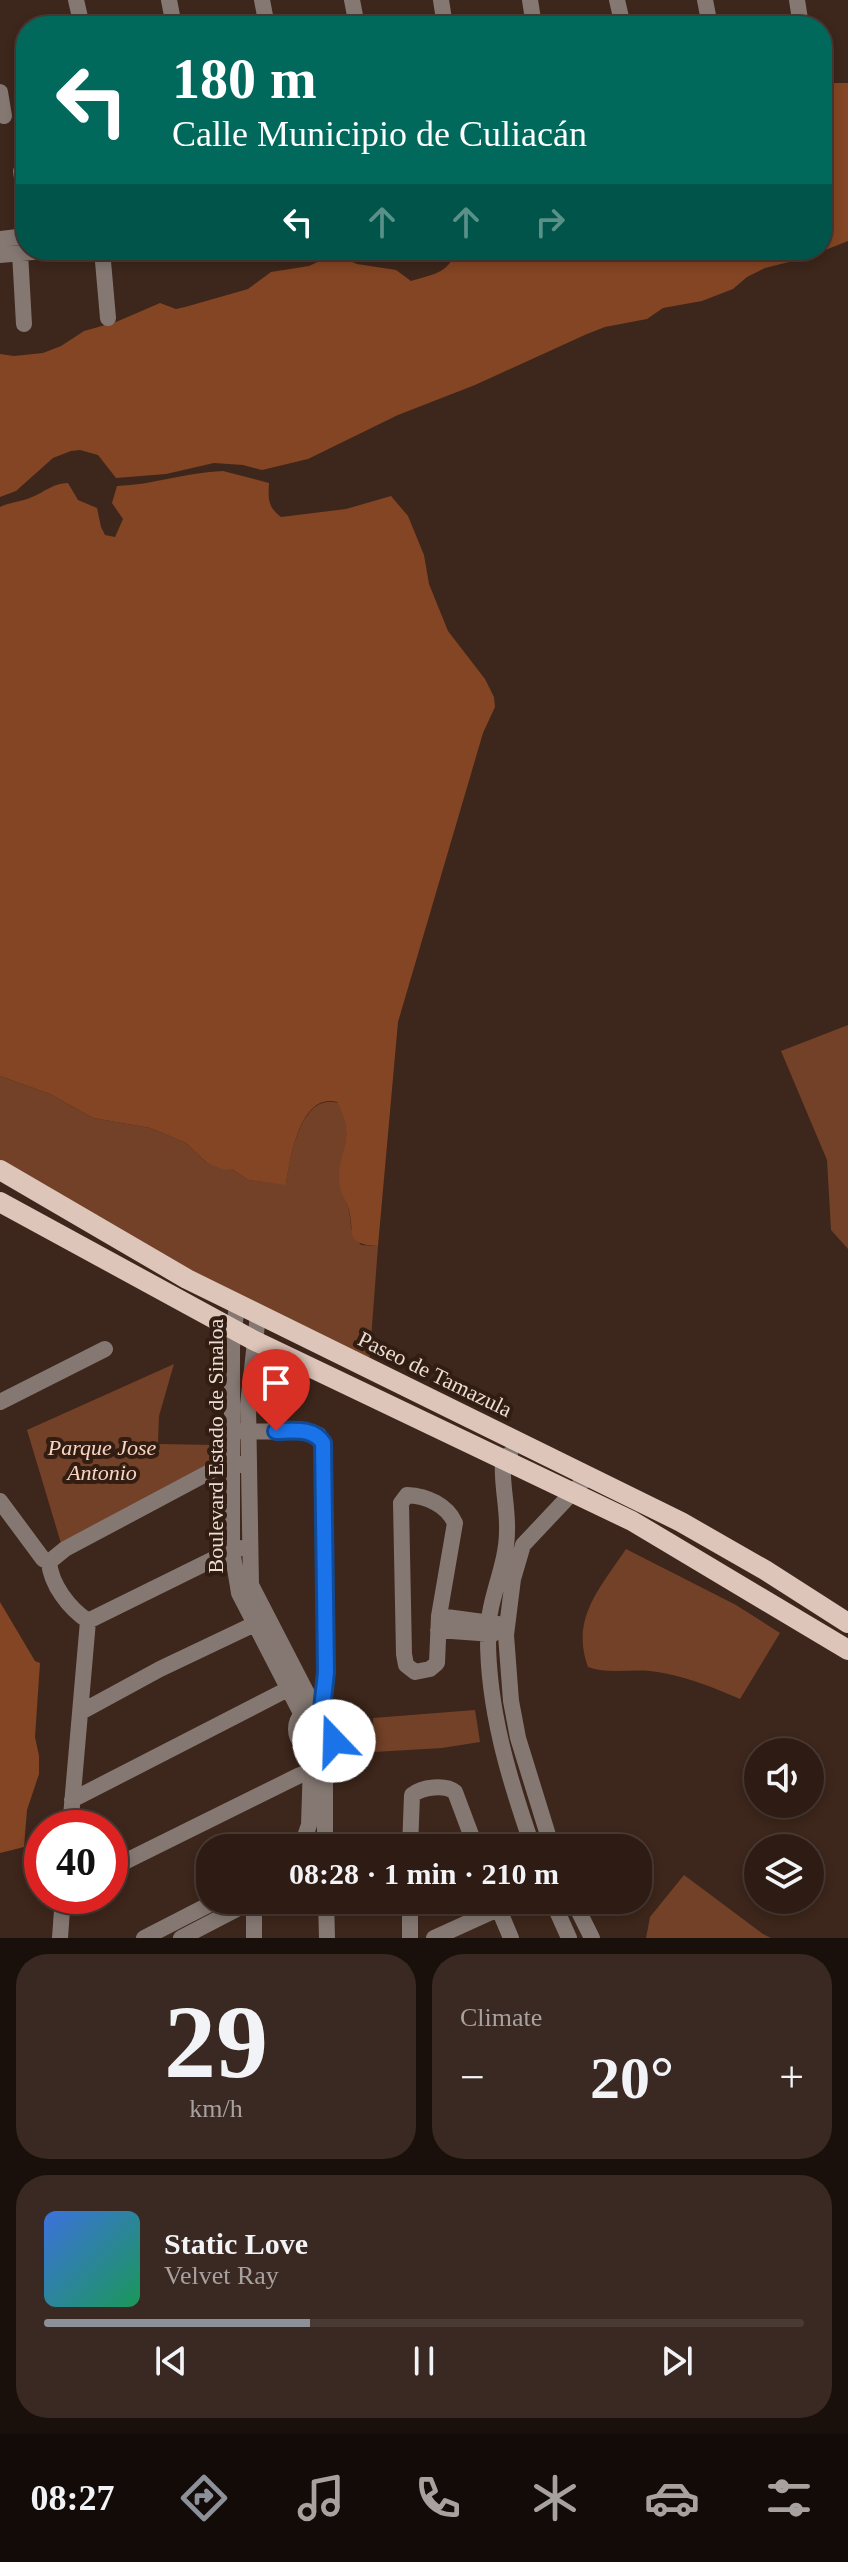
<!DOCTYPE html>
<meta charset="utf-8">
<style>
body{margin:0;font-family:Georgia,serif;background:#3a2922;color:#f1f3f6;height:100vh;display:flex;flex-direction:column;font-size:30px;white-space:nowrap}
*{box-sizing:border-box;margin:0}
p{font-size:26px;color:#a7a1a0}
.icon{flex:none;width:44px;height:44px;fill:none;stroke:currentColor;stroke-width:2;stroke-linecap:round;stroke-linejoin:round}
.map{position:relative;height:1938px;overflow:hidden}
.side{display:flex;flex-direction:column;gap:16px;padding:16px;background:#190f0b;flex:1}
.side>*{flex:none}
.guide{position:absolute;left:16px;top:16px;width:816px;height:244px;border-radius:32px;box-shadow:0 4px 12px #0003,0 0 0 2px #493a34;background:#00695c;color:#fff;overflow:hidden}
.tools{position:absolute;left:744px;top:1738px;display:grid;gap:16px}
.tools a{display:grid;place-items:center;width:80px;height:80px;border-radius:50%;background:#2e1c14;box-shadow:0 4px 12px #0003,0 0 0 2px #493a34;font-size:40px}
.speed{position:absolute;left:24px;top:1810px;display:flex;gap:16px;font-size:40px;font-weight:700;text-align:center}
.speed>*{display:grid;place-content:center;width:104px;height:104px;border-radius:50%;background:#2e1c14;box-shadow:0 4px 12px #0003,0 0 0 2px #493a34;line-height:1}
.speed .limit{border:12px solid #d22;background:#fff;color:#111}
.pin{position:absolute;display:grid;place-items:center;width:68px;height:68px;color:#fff;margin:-82px -34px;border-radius:50% 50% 50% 0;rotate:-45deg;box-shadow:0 0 8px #0007}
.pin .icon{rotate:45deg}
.me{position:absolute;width:88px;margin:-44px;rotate:339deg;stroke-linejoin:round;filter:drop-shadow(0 0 6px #0008)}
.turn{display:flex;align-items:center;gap:28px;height:168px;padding:0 24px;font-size:36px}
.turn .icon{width:104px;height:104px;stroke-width:2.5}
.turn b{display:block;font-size:56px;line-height:68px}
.lanes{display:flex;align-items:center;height:76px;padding:0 24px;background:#0003;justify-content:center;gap:40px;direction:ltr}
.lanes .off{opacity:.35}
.big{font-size:60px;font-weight:700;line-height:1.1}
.side .card{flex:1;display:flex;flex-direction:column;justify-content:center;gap:12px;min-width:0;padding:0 28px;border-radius:32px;background:#3a2922}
.side .dial{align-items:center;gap:0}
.dial b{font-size:104px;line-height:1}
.song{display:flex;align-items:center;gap:24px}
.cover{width:96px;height:96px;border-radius:12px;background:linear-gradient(135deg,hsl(220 70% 55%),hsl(150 70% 35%))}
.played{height:8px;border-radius:4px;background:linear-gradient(90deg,#8c9099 35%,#493a34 35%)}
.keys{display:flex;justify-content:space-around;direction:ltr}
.heat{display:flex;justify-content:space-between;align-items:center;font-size:44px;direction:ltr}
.side .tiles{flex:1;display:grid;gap:16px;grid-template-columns:1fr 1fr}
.card:last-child{grid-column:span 2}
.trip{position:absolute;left:196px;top:1834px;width:456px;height:80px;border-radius:32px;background:#2e1c14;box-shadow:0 4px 12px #0003,0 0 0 2px #493a34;font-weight:700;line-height:80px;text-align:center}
.menu{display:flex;height:128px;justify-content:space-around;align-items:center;background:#120b08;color:#a7a1a0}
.menu .icon{width:56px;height:56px}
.menu .selected{color:#8c9099}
.menu b{font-size:36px;color:#f1f3f6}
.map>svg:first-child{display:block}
</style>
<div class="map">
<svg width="848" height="1938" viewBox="0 0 848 1938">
<rect width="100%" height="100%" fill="#3d261b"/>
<path fill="#734127" d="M848,1025v224l-17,-19 -4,-70 -46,-109z
M0,1076l50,18 43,24 57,10 36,15 21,20 25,6 16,11 38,4c4,-25 14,-92 52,-81 17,34 3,44 2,78 0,11 7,20 9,30 4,19 -2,16 12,34l17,1 -9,120 -132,-64 -237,-139z
M174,1364l-15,52 -1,28 60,1 -6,21 -149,84 -36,-120z
M626,1549l110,56 44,28 -40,66c-30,-13 -57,-24 -90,-28 -20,-2 -43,3 -62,-4 -18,-49 13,-80 38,-118z
M475,1710l5,32 -38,6 -68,4 -1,-34z
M684,1875l79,59 8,4h-125l4,-21z"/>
<path fill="#834523" d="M827,83h21v158l-43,17 -40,10 -18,9 -14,12 -31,12 -39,7 -16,11 -42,8 -18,7 -112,51 -77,30 -90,44 -46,11 -19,-5 -29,-2 -48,11 -50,4 -18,-23 -18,-5 -9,1 -18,7 -37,33 -16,6v-143l14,2 29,-3 18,-7 23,-15 32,-9 44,-19 16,6 9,-2 63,-18 23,-17 38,-6 17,-8 12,-2 19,8 39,6 15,11c20,-6 40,-8 44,-31h367v-166z
M223,471l46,12c-1,16 -1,24 12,34l65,-8 45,-13 17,20 16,39 5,29 19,47 37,48 9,18 1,10 -12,26 -85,289 -20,224c-34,-2 -23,-11 -29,-36 -2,-8 -8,-15 -9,-23 -6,-35 19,-43 -3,-85 -37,-10 -47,57 -51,83l-38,-5 -16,-11 -7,1 -18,-7 -21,-20 -36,-15 -57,-10 -43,-24 -50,-18v-569c10,-5 21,-5 32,-10 13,-5 21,-14 36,-14l10,17 19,8 4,19 4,8 10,2 8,-18 -11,-16 5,-17c36,-1 69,-14 106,-15z
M0,1602l35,59 5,2 -5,74 4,19v18l-12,36 -3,37 -24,6z"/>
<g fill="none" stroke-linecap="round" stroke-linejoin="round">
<path stroke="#857873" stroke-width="16" d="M76,0l6,26
M169,0l5,26
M262,0l5,26
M352,0l5,26
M441,0l4,26
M530,0l4,26
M617,0l6,26
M705,0l5,26
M797,0l4,26
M0,92l4,24
M21,171l5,34
M0,239l26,-3
M102,250l6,68
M20,253l4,71
M0,255l54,-5
M237,1305l-5,42v203l7,43 63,122
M258,1315l-10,90 3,180 64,124
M0,1402l105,-53
M238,1431l74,1 7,3 4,8 3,229 -4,37
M510,1454l-7,4c-2,26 5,49 4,73 0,35 -19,68 -19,102 -1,74 21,146 45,215
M407,1495c20,1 40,10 48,28l-16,93 -2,47 -7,6 -15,3 -9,-7 -2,-11 -3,-151z
M0,1501l43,58 6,3
M439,1616l59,8
M88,1621l144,-71 10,-2
M438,1630l55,4
M296 1729a21 21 0 1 1 42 0a21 21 0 1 1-42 0Z
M81,1712l79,-43 101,-48
M72,1800l216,-111
M70,1828l18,-207c-19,-13 -37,-36 -39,-59l16,-13 154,-82 30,-4
M301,1848l8,-23 2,-62
M320,1848l5,-13v-77
M410,1848l2,-53c10,-8 33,-11 43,-3l21,56
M552,1848l-34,-110 -7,-37 -5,-66 7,-56 10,-34 65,-69
M110,1869l188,-93 27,-11
M254,1900v38
M326,1900l1,38
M410,1900v38
M495,1900l16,38
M552,1900l17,38
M573,1900l19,38
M60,1938l3,-42
M144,1938l74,-38
M181,1938l73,-38
M434,1938l64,-29"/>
<path stroke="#dec5b9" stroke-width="20" d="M0,1170l187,109 494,243 84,48 83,53
M0,1202l253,138 379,181 216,129"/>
</g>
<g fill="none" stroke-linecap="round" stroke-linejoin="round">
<g stroke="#114b97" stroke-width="20">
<path id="route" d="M276,1431c17,0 37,-4 47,12l3,229 -4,37c14,6 19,18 12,32"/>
</g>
<use href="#route" stroke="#1a73e8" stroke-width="14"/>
</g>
<g text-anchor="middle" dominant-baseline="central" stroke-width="8" stroke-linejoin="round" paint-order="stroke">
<g font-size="22" fill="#ecddd5" stroke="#321d12">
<text transform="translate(435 1374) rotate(26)">Paseo de Tamazula</text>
<text transform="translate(215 1446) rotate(-90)">Boulevard Estado de Sinaloa</text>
</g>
<g font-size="22" font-style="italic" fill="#fbd4c1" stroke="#321d12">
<text x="102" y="1447">Parque Jose<tspan x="102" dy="25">Antonio</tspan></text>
</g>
</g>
</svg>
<div class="tools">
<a><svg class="icon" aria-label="sound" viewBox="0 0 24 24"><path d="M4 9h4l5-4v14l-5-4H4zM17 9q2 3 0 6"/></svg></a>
<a><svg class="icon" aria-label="layers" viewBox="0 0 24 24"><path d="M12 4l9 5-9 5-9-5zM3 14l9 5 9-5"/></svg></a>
</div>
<div class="speed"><div class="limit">40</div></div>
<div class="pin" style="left:276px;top:1431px;background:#d93025"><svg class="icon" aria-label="arrive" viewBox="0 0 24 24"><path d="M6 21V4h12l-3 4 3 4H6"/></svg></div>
<svg class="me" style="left:334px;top:1741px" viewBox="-20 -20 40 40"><circle r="19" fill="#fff"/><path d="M0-13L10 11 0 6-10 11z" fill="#1a73e8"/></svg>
<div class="trip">08:28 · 1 min · 210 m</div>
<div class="guide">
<div class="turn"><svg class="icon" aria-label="left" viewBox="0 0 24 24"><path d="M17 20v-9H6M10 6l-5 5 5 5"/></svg><div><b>180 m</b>Calle Municipio de Culiacán</div></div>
<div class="lanes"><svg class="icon" aria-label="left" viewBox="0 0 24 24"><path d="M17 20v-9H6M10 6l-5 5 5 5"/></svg><svg class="icon off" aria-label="ahead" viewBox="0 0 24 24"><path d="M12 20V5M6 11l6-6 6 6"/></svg><svg class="icon off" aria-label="ahead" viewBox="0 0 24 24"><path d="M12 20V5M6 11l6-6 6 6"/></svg><svg class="icon off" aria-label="right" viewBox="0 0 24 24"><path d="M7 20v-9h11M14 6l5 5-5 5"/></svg></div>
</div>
</div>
<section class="side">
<div class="tiles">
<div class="card dial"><b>29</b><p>km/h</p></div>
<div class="card"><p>Climate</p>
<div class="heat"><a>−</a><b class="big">20°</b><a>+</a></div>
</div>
<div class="card">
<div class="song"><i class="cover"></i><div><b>Static Love</b><p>Velvet Ray</p></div></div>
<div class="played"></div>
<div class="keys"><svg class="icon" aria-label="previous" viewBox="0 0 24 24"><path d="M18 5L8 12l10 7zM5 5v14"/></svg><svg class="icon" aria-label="pause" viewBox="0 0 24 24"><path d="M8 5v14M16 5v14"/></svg><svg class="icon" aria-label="next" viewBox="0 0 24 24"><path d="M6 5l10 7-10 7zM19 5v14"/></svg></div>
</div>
</div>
</section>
<nav class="menu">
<b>08:27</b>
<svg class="icon selected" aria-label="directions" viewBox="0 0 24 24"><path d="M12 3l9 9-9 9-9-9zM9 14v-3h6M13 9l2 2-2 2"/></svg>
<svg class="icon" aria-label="music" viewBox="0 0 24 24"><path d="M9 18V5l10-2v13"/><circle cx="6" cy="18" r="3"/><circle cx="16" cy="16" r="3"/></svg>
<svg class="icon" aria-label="phone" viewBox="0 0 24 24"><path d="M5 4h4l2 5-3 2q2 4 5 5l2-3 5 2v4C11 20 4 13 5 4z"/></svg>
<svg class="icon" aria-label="climate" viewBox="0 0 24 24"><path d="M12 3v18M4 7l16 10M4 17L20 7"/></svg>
<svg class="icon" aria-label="car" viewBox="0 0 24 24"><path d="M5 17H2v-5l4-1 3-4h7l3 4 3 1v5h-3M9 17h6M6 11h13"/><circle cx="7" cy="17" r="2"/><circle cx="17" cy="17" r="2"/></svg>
<svg class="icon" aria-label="filters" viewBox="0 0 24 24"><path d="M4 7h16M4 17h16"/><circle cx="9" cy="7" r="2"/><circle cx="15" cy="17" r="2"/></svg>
</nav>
